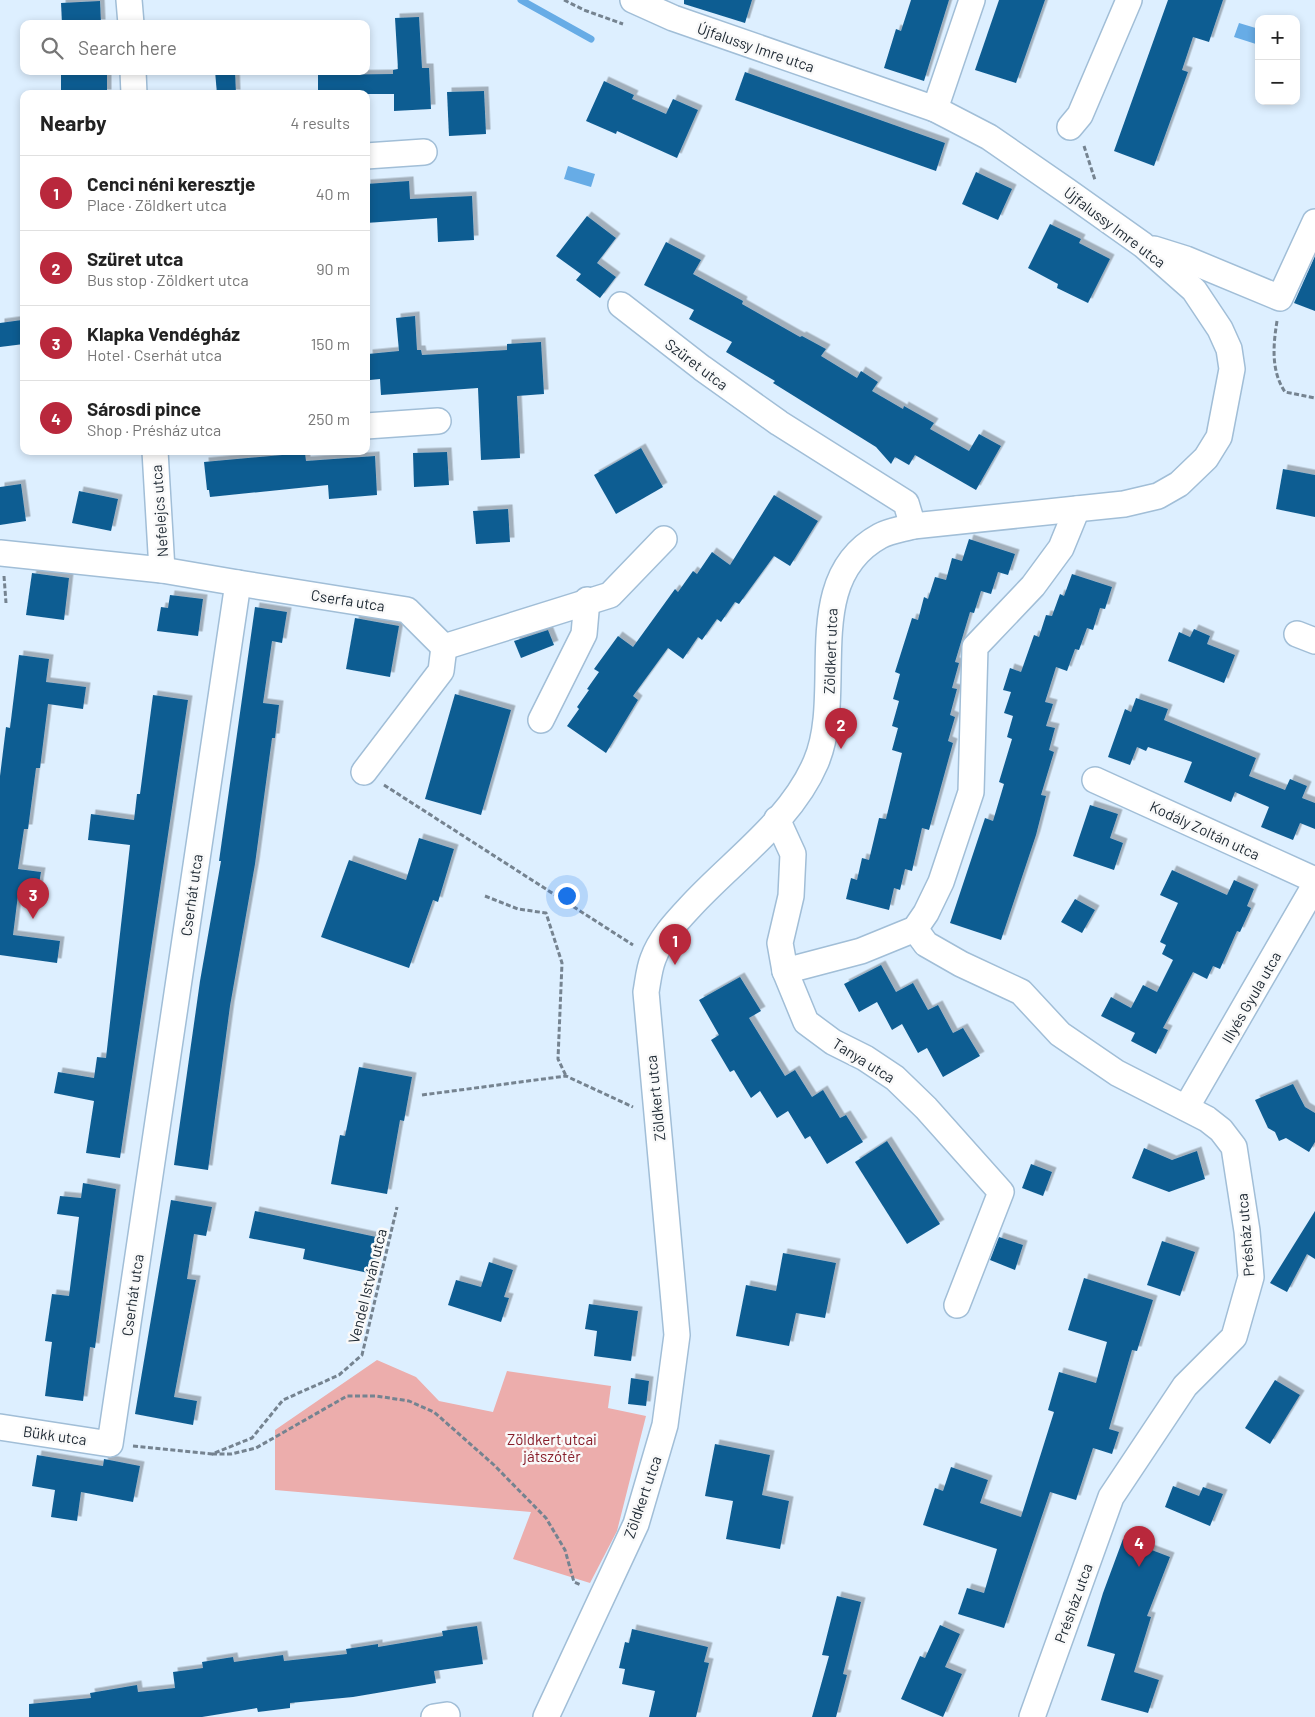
<!DOCTYPE html>
<meta charset="utf-8">
<style>
body{margin:0;font-family:Barlow,sans-serif;background:#f2f2f2;color:#222}
.controls{position:absolute;right:15px;top:15px;display:grid;overflow:hidden;border-radius:10px;box-shadow:0 2px 8px #0003}
.controls button{width:45px;height:45px;display:grid;place-items:center;padding:0;border:0;border-bottom:1px solid #e0e0e0;background:#fff;color:#222;font:25px sans-serif}
.you{position:absolute;left:566px;top:895px;width:18px;height:18px;margin:-12px;border:4px solid #fff;border-radius:50%;background:#1a73e8;box-shadow:0 0 0 8px #1a73e833}
.badge{display:grid;place-items:center;width:32px;height:32px;border-radius:50%;background:#b9283c;color:#fff;font-size:16px;font-weight:700}
.pin{position:absolute;translate:-50% -41px;filter:drop-shadow(0 1px 2px #0008)}
.pin::after{content:'';position:absolute;top:26px;width:18px;height:15px;background:inherit;clip-path:polygon(0 0,100% 0,50% 100%)}
.list{margin:0;padding:0;list-style:none}
h2{display:flex;justify-content:space-between;align-items:center;height:65px;margin:0;padding:0 20px;font-size:21px}
h2 small{font-size:16px;font-weight:400;color:#767676}
.list li{display:grid;grid-template-columns:32px 1fr auto;gap:15px;align-items:center;box-sizing:border-box;height:75px;padding:0 20px;border-top:1px solid #e0e0e0}
.list b{display:block;font-size:19px;white-space:nowrap}
.list p{margin:0;font-size:16px;white-space:nowrap;color:#767676}
.list em{font-size:16px;font-style:normal;color:#767676}
.icon{flex:none;width:28px;height:28px;fill:none;stroke:currentColor;stroke-width:2;stroke-linecap:round;stroke-linejoin:round}
.map{position:relative;flex:none;width:1315px;height:1717px;overflow:hidden}
.search{position:absolute;background:#fff;box-shadow:0 2px 8px #0003;left:20px;top:20px;width:350px;height:55px;display:flex;align-items:center;gap:12px;box-sizing:border-box;padding:0 18px;border-radius:10px;color:#767676;font-size:19px}
.panel{position:absolute;background:#fff;box-shadow:0 2px 8px #0003;left:20px;top:90px;width:350px;height:365px;border-radius:10px}
.map>svg:first-child{display:block}
.green{fill:#ecadac}
.water{fill:#67ace6}
.lines{fill:none;stroke-linecap:round;stroke-linejoin:round}
.stream{stroke:#67ace6;stroke-width:7}
.building{fill:#115d92;filter:url(#shadow)}
.street-casing{stroke:#a1bed7;stroke-width:28}
.path{stroke:#758390;stroke-width:3;stroke-dasharray:5 2.5;stroke-linecap:butt}
.street{stroke:#fff;stroke-width:25}
.labels{text-anchor:middle;dominant-baseline:central;stroke-width:5;stroke-linejoin:round;paint-order:stroke}
.street-label{font-size:15px;fill:#202b35;stroke:#f9f9f9}
.park-label{font-size:15px;fill:#871d2a;stroke:#f9f9f9}
</style>
<div class="map">
<svg width="1315" height="1717" viewBox="0 0 1315 1717">
<defs>
<filter id="shadow"><feDropShadow dx="4.5" dy="-4.5" stdDeviation="0" flood-color="#0004"/></filter>
</defs>
<rect width="100%" height="100%" fill="#ddefff"/>
<path class="green" d="M377 1360 416 1377 439 1401 493 1412 507 1371 611 1386 608 1408 646 1416 617 1531 590 1583 513 1559 531 1512 275 1490V1430Z"/>
<g class="water">
<path d="M1239 23 1259 29V45L1234 37Z"/>
<path d="M568 166 595 174 591 187 564 179Z"/>
</g>
<g class="lines">
<path class="stream" d="M521 0 591 39"/>
</g>
<g class="building">
<path d="M684 0H752L745 23 684 4Z"/>
<path d="M911 0H949L924 81 884 68 896 29 901 31Z"/>
<path d="M999 0H1045L1016 83 975 70Z"/>
<path d="M1168 0H1223L1209 42 1193 37 1182 70 1188 72 1154 166 1114 151Z"/>
<path d="M100 1 101 24H62L61 3Z"/>
<path d="M419 17 422 68H429L431 109 394 111V94H318V75L393 74V70L398 69 395 18Z"/>
<rect x="61" y="71" width="46" height="23"/>
<path d="M215 71H235L236 94H217Z"/>
<path d="M745 72 945 143 936 171 735 100Z"/>
<path d="M604 81 634 95 632 99 666 114 673 99 698 110 677 158 617 131 616 134 586 121Z"/>
<path d="M484 91 486 134 449 136 447 92Z"/>
<path d="M976 172 1012 189 998 220 962 204Z"/>
<path d="M409 181 410 199 472 196 474 240 438 242 437 218 366 223V184Z"/>
<path d="M587 216 616 238 597 263 616 277 600 298 576 280 581 274 556 256Z"/>
<path d="M1050 224 1081 239 1079 243 1110 259 1088 303 1057 288 1058 284 1028 268Z"/>
<path d="M666 242 701 260 693 274 743 301 742 304 800 337 802 336 826 349 821 356 857 378 861 371 878 382 872 391 903 409 904 406 934 423 930 429 969 451 979 434 1001 446 976 490 915 455 909 465 895 457 891 464 876 447 773 383 775 381 726 352 732 342 689 319 694 310 644 285Z"/>
<path d="M1315 256V311L1294 303Z"/>
<path d="M415 316 417 350H421L422 355 507 350V344L541 342 544 394 517 396 520 458 481 460 478 388 381 395 380 379 370 380 368 354 399 351 396 318Z"/>
<path d="M22 320 24 344 0 347V323Z"/>
<path d="M641 448 663 487 616 514 594 475Z"/>
<path d="M447 452 449 485 414 487 413 453Z"/>
<path d="M305 453 306 461 375 456 377 495 329 499 328 485 210 497 209 490H207L204 462Z"/>
<path d="M1283 469 1315 475V517L1276 509Z"/>
<path d="M21 484 26 521 0 525V487Z"/>
<path d="M79 491 118 499 111 531 72 523Z"/>
<path d="M774 495 818 521 790 566 774 556 739 604 735 602 721 622 717 619 702 640 698 637 683 659 668 648 633 696 638 700 606 753 567 726 579 709 577 707 589 690 587 689 599 672 594 669 618 636 633 647 675 589 678 592 693 571 697 574 712 552 730 565Z"/>
<path d="M508 509 510 542 476 544 473 511Z"/>
<path d="M969 539 1015 554 1008 575 998 572 991 594 981 591 974 613 970 612 955 662 959 663 952 688 957 689 950 715 955 717 948 741 953 743 929 830 922 828 912 871 905 869 900 890 894 888 889 910 846 899 851 878 857 880 862 858 869 860 879 818 886 819 902 753 892 750 898 728 892 726 899 701 893 699 900 674 895 672 912 618 918 620 924 597 928 599 935 577 946 580 952 558 962 561Z"/>
<path d="M32 573 69 578 64 620 26 615Z"/>
<path d="M1072 574 1112 587 1105 609 1100 608 1093 630 1087 628 1079 650 1075 649 1067 671 1056 667 1045 702 1053 704 1046 726 1055 728 1049 750 1054 752 1041 795 1046 796 1036 835 1001 940 950 923 985 818 993 821 1004 784 999 782 1012 739 1007 737 1013 716 1004 713 1011 692 1003 690 1010 668 1021 672 1034 635 1039 637 1046 615 1052 616 1060 594 1064 596Z"/>
<path d="M170 595 203 599 198 636 157 631 161 607 168 608Z"/>
<path d="M255 607 287 612 282 643 272 641 263 703 279 705 275 738H272L255 864 230 1006 208 1170 174 1165 200 981 221 861H219Z"/>
<path d="M355 618 399 626 390 677 346 669Z"/>
<path d="M1194 629 1210 636 1207 644 1235 655 1224 683 1168 661 1179 632 1190 637Z"/>
<path d="M548 630 554 645 521 658 514 641Z"/>
<path d="M19 655 49 659 46 682 86 687 83 709 48 704 40 768H36L28 829H24L18 869 41 872 38 890 19 887 13 935 60 941 57 963 0 955V776L6 727 10 728Z"/>
<path d="M455 694 511 710 481 815 425 799Z"/>
<path d="M153 695 188 700 120 1158 86 1153 94 1101 54 1093 58 1072 94 1078 97 1057 106 1058 130 845 88 840 91 814 134 820 137 794H140Z"/>
<path d="M1136 698 1168 709 1164 720 1256 758 1249 776 1285 790 1290 779 1307 786 1302 798 1315 803V829L1300 823 1293 840 1261 827 1269 807 1235 792 1231 802 1184 782 1192 762 1148 747 1146 751 1137 747 1130 765 1108 757 1125 709 1131 712Z"/>
<path d="M1090 805 1118 814 1110 838 1123 843 1114 870 1073 856Z"/>
<path d="M419 838 454 849 438 902 433 900 409 968 321 937 349 860 406 880Z"/>
<path d="M1172 870 1227 895 1234 880 1254 889 1247 906 1251 908 1240 932 1237 931 1220 969 1213 966 1207 979 1193 972 1163 1028 1168 1030 1156 1054 1131 1041 1135 1033 1101 1016 1111 997 1131 1008 1143 985 1157 992 1173 960 1162 954 1166 945 1160 942 1178 903 1160 895Z"/>
<path d="M1075 899 1095 910 1082 933 1061 922Z"/>
<path d="M881 965 896 992 913 983 928 1010 938 1005 953 1033 963 1028 980 1056 943 1077 927 1048 918 1053 902 1024 892 1030 877 1002 859 1012 844 984Z"/>
<path d="M740 977 761 1011 749 1018 785 1076 795 1070 812 1097 823 1090 840 1118 846 1115 863 1142 827 1164 810 1136 805 1139 788 1111 777 1118 760 1091 751 1098 734 1070 730 1072 711 1040 719 1035 699 1000Z"/>
<path d="M359 1067 412 1077 404 1121 400 1120 387 1194 331 1184 340 1135 345 1136Z"/>
<path d="M1293 1084 1305 1107 1315 1113V1142L1309 1152 1286 1138 1279 1141 1275 1132 1268 1128 1255 1100Z"/>
<path d="M887 1141 940 1224 907 1244 855 1162Z"/>
<path d="M1144 1148 1172 1160 1197 1151 1205 1179 1169 1192 1132 1178Z"/>
<path d="M1031 1164 1052 1172 1043 1196 1022 1188Z"/>
<path d="M83 1183 116 1189 95 1348 90 1347 83 1401 45 1396 52 1342 45 1341 52 1294 69 1296 79 1217 57 1214 60 1196 81 1198Z"/>
<path d="M171 1200 212 1207 206 1236 194 1234 187 1279 196 1280 174 1397 197 1401 193 1425 135 1414Z"/>
<path d="M255 1211 381 1238 373 1274 303 1259 305 1249 249 1238Z"/>
<path d="M1315 1211V1259L1307 1254 1287 1292 1270 1283Z"/>
<path d="M999 1237 1023 1245 1015 1270 990 1260Z"/>
<path d="M1162 1241 1195 1252 1180 1296 1147 1285Z"/>
<path d="M783 1253 836 1263 825 1318 796 1313 789 1346 736 1336 746 1285 776 1291Z"/>
<path d="M489 1262 513 1270 504 1297 509 1298 501 1322 448 1305 456 1280 481 1287Z"/>
<path d="M1084 1278 1153 1300 1137 1351 1132 1350 1109 1429 1119 1432 1112 1454 1093 1448 1076 1500 1050 1492 1004 1628 958 1614 967 1588 984 1593 997 1549 923 1525 935 1488 943 1491 951 1467 988 1480 980 1503 1021 1517 1054 1412 1048 1410 1059 1372 1096 1383 1107 1342 1068 1330Z"/>
<path d="M589 1304 638 1311 631 1361 594 1356 597 1331 585 1329Z"/>
<path d="M631 1378 649 1381 646 1406 628 1404Z"/>
<path d="M1275 1380 1300 1395 1270 1444 1245 1428Z"/>
<path d="M715 1444 770 1455 762 1495 789 1501 780 1549 726 1539 733 1501 705 1496Z"/>
<path d="M37 1455 103 1466 104 1459 140 1466 133 1502 81 1492 77 1521 51 1517 55 1490 32 1486Z"/>
<path d="M1173 1486 1199 1496 1203 1487 1223 1494 1210 1526 1165 1507Z"/>
<path d="M1123 1539 1170 1557 1147 1616 1151 1617 1134 1672 1159 1680 1148 1713 1101 1700 1115 1654 1087 1646 1103 1593Z"/>
<path d="M837 1596 861 1602 843 1674 847 1675 836 1717H812L829 1656 822 1655Z"/>
<path d="M940 1625 960 1634 945 1667 962 1674 943 1717 901 1699 920 1656 925 1658Z"/>
<path d="M477 1626 483 1664 434 1671 436 1683 353 1697 290 1703V1708L258 1712 257 1708 202 1717H29V1704L91 1698 90 1693 137 1685 138 1692 175 1688 173 1672 203 1668 202 1662 233 1657 234 1662 283 1655 284 1661 347 1654 346 1649 378 1644V1647L443 1636 442 1631Z"/>
<path d="M632 1629 708 1647 704 1662 709 1663 696 1717H649L655 1691 622 1684 625 1669 619 1668 625 1642 629 1643Z"/>
</g>
<g class="lines">
<defs>
<g id="street">
<path d="M129 0 131 24"/>
<path d="M133 71 134 94"/>
<path d="M935 109 972 0"/>
<path d="M1070 127 1080 115 1129 0"/>
<path d="M366 156 424 152"/>
<path d="M1154 249 1186 259 1280 298 1315 222"/>
<path d="M621 305 702 368 779 423 906 503 913 526"/>
<path d="M366 426 438 421"/>
<path d="M155 451 162 570"/>
<path d="M0 553 162 570 238 583 110 1444 0 1427"/>
<path d="M238 583 407 610 444 647 610 595 664 539"/>
<path d="M1297 634 1315 641"/>
<path d="M541 720 584 634 587 600"/>
<path d="M364 772 441 671 444 647"/>
<path d="M1095 780 1315 880"/>
<path d="M777 819 793 854 791 896 780 943 785 971 806 1022 833 1042 865 1058 895 1078 926 1108 1001 1192 957 1305"/>
<path d="M915 929 926 944 961 964 1021 992 1060 1034 1117 1073 1207 1119 1221 1130 1234 1147 1247 1231 1251 1277 1234 1337 1185 1386 1111 1497 1032 1717"/>
<path d="M785 971 861 951 915 929 926 913 941 882 971 792 975 647 1033 586 1061 548 1077 509"/>
<path d="M1186 1108 1315 885"/>
<path d="M434 1717 447 1715"/>
<path d="M546 1717 636 1524 665 1425 677 1335 646 992C648 981 649 969 653 959 660 939 676 922 690 907 732 861 791 821 816 762 846 692 799 580 880 536 889 531 903 529 913 526L1124 504 1158 496 1179 484 1206 458 1219 437 1232 369 1229 349 1220 329 1194 290 1143 245 1067 191 989 137 935 109 673 18 633 0"/>
</g>
</defs>
<use href="#street" class="street-casing"/>
<g class="path">
<path d="M564 0 584 10 623 24"/>
<path d="M1084 146 1095 180"/>
<path d="M1277 321C1273 346 1271 371 1285 392L1315 398"/>
<path d="M4 576 6 603"/>
<path d="M384 785 633 945"/>
<path d="M485 896 518 909 546 913 562 963 558 1059 566 1076"/>
<path d="M422 1095 566 1076 633 1107"/>
<path d="M133 1446 212 1454 252 1438 283 1400 339 1375 362 1355 397 1207"/>
<path d="M212 1454H231L256 1448 347 1396H376L409 1401 434 1412 494 1465 546 1518 565 1550 574 1582 581 1585"/>
</g>
<use href="#street" class="street"/>
</g>
<g class="labels">
<g class="street-label">
<text transform="translate(756 47) rotate(19)">Újfalussy Imre utca</text>
<text transform="translate(1115 227) rotate(37)">Újfalussy Imre utca</text>
<text transform="translate(697 364) rotate(37)">Szüret utca</text>
<text transform="translate(159 511) rotate(-94)">Nefelejcs utca</text>
<text transform="translate(348 600) rotate(9)">Cserfa utca</text>
<text transform="translate(830 651) rotate(-88)">Zöldkert utca</text>
<text transform="translate(1205 830) rotate(25)">Kodály Zoltán utca</text>
<text transform="translate(191 895) rotate(-82)">Cserhát utca</text>
<text transform="translate(1251 997) rotate(-60)">Illyés Gyula utca</text>
<text transform="translate(864 1060) rotate(32)">Tanya utca</text>
<text transform="translate(655 1098) rotate(-96)">Zöldkert utca</text>
<text transform="translate(1245 1235) rotate(-95)">Présház utca</text>
<text transform="translate(367 1286) rotate(-76)">Vendel István utca</text>
<text transform="translate(132 1295) rotate(-82)">Cserhát utca</text>
<text transform="translate(55 1435) rotate(8)">Bükk utca</text>
<text transform="translate(642 1497) rotate(-71)">Zöldkert utca</text>
<text transform="translate(1073 1603) rotate(-70)">Présház utca</text>
</g>
<g class="park-label">
<text x="552" y="1439">Zöldkert utcai<tspan x="552" dy="17">játszótér</tspan></text>
</g>
</g>
</svg>
<div class="controls">
<button>+</button>
<button>−</button>
</div>
<div class="you"></div>
<div class="pin badge" style="left:675px;top:965px">1</div>
<div class="pin badge" style="left:841px;top:749px">2</div>
<div class="pin badge" style="left:33px;top:919px">3</div>
<div class="pin badge" style="left:1139px;top:1567px">4</div>
<div class="search"><svg class="icon" aria-label="search" viewBox="0 0 24 24"><circle cx="10" cy="10" r="6"/><path d="M15 15l6 6"/></svg>Search here</div>
<section class="panel">
<h2>Nearby<small>4 results</small></h2>
<ul class="list">
<li><span class="badge">1</span><div><b>Cenci néni keresztje</b><p>Place · Zöldkert utca</p></div><em>40 m</em></li>
<li><span class="badge">2</span><div><b>Szüret utca</b><p>Bus stop · Zöldkert utca</p></div><em>90 m</em></li>
<li><span class="badge">3</span><div><b>Klapka Vendégház</b><p>Hotel · Cserhát utca</p></div><em>150 m</em></li>
<li><span class="badge">4</span><div><b>Sárosdi pince</b><p>Shop · Présház utca</p></div><em>250 m</em></li>
</ul>
</section>
</div>
